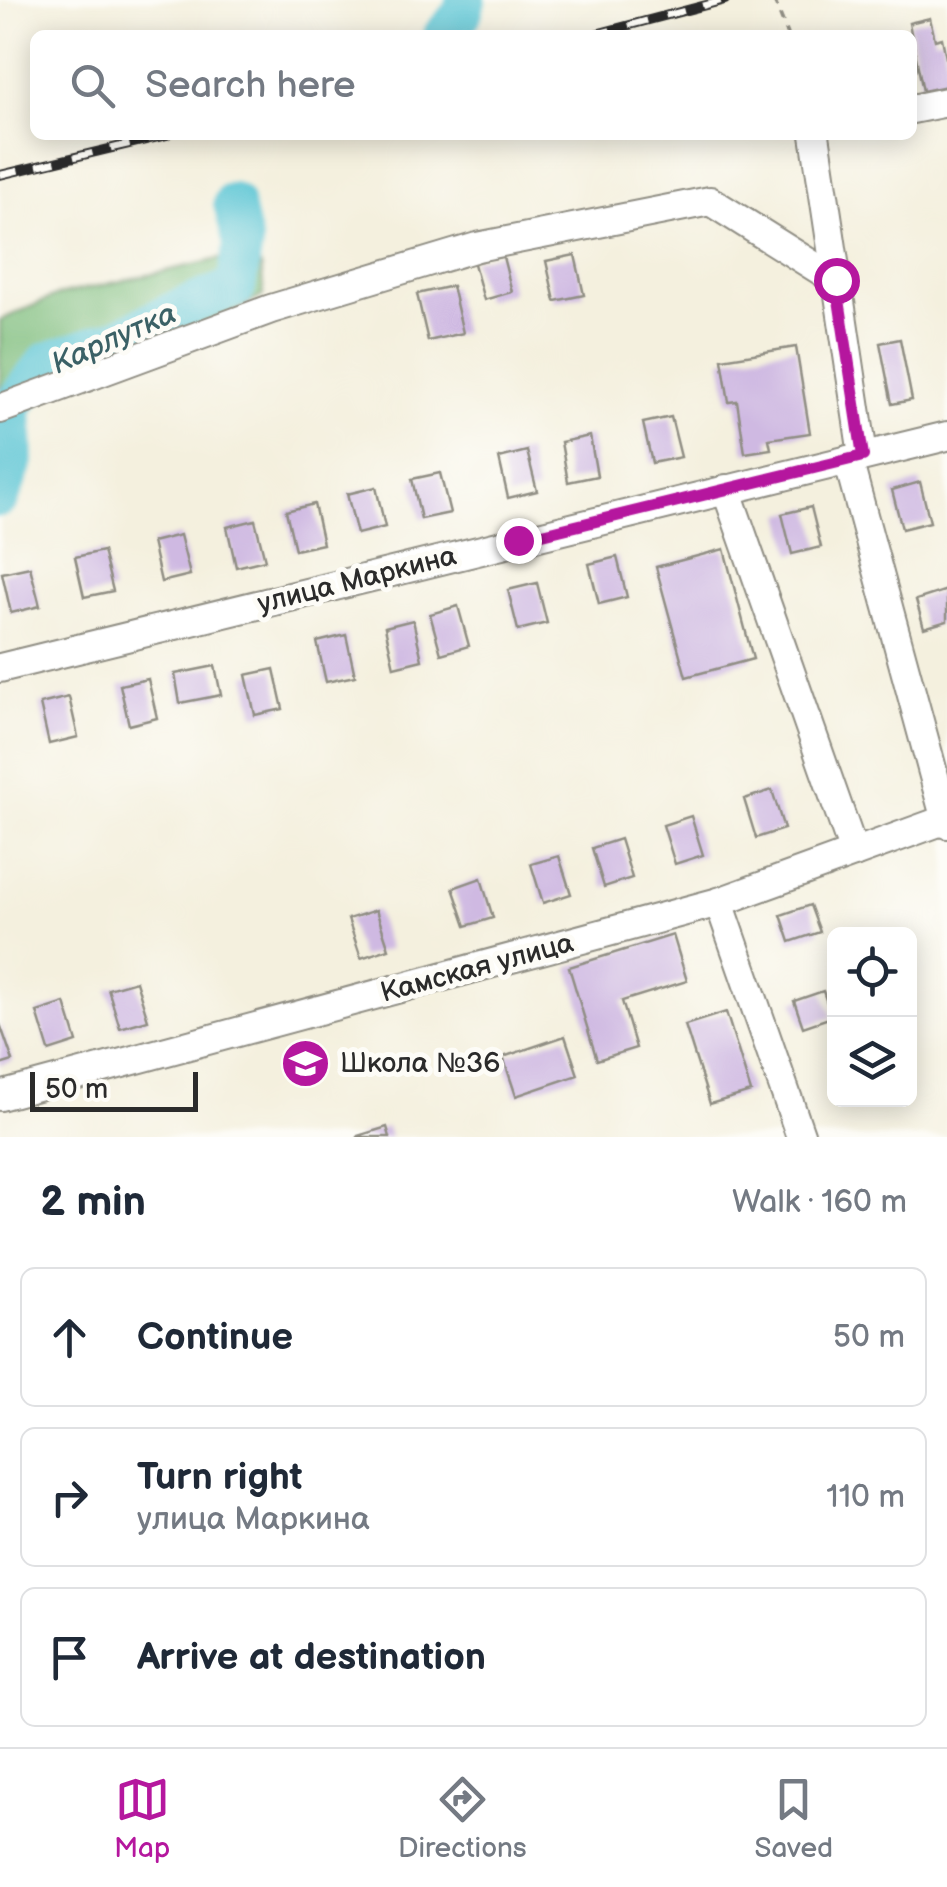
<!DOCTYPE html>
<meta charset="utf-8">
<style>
body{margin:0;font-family:"Balsamiq Sans",sans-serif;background:#f2f2f3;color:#1f2937}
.controls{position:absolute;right:30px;bottom:30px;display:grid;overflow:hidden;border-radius:15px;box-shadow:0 5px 25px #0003}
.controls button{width:90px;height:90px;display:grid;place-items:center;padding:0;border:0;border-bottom:2px solid #e0e1e3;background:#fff;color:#1f2937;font:50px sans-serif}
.scale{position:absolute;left:30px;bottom:25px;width:168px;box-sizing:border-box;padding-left:10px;border:5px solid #2b2b2b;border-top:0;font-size:28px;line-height:35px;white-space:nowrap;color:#2b2b2b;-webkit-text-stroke:8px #fdfcf7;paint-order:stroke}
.stop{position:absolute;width:30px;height:30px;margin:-22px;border:8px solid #b5179e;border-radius:50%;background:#fff}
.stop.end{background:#b5179e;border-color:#fff;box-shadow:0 2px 10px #0008}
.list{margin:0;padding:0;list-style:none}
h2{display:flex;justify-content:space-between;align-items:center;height:130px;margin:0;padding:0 40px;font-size:42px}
h2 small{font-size:32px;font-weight:400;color:#747a83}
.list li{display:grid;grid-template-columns:65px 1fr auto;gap:30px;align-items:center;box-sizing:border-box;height:140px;margin:0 20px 20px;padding:0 20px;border:2px solid #e0e1e3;border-radius:15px}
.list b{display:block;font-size:38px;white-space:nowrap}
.list p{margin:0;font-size:32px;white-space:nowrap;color:#747a83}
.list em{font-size:32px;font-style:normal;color:#747a83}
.icon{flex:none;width:55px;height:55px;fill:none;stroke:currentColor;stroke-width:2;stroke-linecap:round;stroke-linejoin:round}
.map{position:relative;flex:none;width:947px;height:1137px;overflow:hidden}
.search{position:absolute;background:#fff;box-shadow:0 5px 25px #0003;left:30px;right:30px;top:30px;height:110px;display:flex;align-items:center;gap:25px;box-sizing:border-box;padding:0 35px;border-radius:15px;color:#747a83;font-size:38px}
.sheet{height:610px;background:#fff}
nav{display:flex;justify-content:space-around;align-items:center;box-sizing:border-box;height:140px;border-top:2px solid #e0e1e3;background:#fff;font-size:28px;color:#747a83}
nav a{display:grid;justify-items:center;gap:5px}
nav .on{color:#b5179e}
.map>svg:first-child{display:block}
.forest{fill:#7ebd7d;stroke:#547454;stroke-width:2.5}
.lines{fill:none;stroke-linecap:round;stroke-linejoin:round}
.river{stroke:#5ac5d4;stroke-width:40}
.building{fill:#cfb9e2}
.minor-casing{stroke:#908e84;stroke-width:32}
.path{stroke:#908e84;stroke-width:4;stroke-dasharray:8 8;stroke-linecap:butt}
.minor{stroke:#fff;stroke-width:28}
.rail-casing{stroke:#2b2b2b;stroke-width:10}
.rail{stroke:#fdfcf7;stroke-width:6;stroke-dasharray:19;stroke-linecap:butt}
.route{stroke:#b5179e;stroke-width:12}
.labels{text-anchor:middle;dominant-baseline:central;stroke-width:10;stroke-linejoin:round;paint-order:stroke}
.street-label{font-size:28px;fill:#2b2b2b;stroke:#fdfcf7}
.poi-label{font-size:28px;fill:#2b2b2b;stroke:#fdfcf7;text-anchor:start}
.water-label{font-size:30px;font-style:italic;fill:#3b6166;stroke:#fdfcf7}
</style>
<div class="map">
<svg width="947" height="1137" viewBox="0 0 947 1137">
<rect width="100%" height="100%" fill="#fdfcf7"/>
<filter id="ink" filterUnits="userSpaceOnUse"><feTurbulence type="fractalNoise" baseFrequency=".01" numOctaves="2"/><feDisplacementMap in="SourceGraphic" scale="20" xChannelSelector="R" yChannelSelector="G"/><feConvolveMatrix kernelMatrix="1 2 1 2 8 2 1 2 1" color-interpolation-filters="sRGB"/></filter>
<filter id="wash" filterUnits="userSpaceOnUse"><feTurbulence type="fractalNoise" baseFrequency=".0048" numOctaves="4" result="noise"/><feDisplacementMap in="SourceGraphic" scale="40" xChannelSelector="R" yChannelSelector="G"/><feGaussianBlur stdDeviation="2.25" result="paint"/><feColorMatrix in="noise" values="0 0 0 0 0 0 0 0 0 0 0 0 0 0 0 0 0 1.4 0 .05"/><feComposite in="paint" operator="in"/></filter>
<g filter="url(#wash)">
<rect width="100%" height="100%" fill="#f4f0de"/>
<path class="forest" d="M237 255 261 266 264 295 229 316 77 372 0 388V320L58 295Z"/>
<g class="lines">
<g class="river">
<path d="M443 35 462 14 466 0"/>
<path d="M0 497 14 460 12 406 47 362 120 337 177 310 236 287 243 244 233 203"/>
</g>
</g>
<g id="blocks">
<g class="building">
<path d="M930 18 935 40 942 38 947 63V86L923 91 909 23Z"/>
<path d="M502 253 512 292 484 300 473 260Z"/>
<path d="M575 255 584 295 555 301 546 261Z"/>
<path d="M452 286 463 333 428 341 417 294Z"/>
<path d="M900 339 912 400 892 404 880 343Z"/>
<path d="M796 347 810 433 769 439 771 449 745 453 737 401 729 402 722 359Z"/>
<path d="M671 417 681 457 652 463 643 423Z"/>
<path d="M590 436 597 476 568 482 561 442Z"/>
<path d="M527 451 537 491 508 498 499 458Z"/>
<path d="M440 473 450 513 421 519 412 479Z"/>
<path d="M920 482 930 522 902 529 892 490Z"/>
<path d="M376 487 385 527 357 534 347 494Z"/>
<path d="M314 504 323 544 295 550 286 511Z"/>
<path d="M811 507 821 547 792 554 782 514Z"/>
<path d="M255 520 265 560 236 567 227 527Z"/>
<path d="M180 535 190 575 161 582 152 542Z"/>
<path d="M724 549 753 659 686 677 656 567Z"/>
<path d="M103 551 113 591 84 597 75 557Z"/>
<path d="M617 557 627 597 599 604 589 564Z"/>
<path d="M30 567 40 606 11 613 2 573Z"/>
<path d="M537 583 547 623 518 630 508 590Z"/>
<path d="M947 590V621L924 628 916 600Z"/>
<path d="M458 606 469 646 441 654 430 614Z"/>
<path d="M413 620 422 660 394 667 385 627Z"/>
<path d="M346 635 355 676 326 682 317 642Z"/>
<path d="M215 666 221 695 180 703 175 674Z"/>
<path d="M274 669 283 709 255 715 246 675Z"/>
<path d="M148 679 157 718 129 725 120 685Z"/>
<path d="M69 697 78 737 49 744 40 704Z"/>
<path d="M772 790 784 829 756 838 744 799Z"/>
<path d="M691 816 703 855 675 864 663 825Z"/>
<path d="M620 839 632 878 604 887 592 848Z"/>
<path d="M559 856 571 894 543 903 531 864Z"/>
<path d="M481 878 493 918 466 926 453 888Z"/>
<path d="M810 905 820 932 790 942 781 915Z"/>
<path d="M376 910 389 949 361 958 348 919Z"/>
<path d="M673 935 687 981 622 1001 636 1048 597 1060 569 967Z"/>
<path d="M136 981 148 1020 120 1028 108 989Z"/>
<path d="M823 991 832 1017 803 1027 794 1001Z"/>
<path d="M65 1003 77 1042 49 1051 37 1012Z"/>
<path d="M726 1012 751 1092 710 1104 685 1025Z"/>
<path d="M0 1024 13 1061 0 1065Z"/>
<path d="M565 1036 578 1075 516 1096 503 1057Z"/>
<path d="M387 1127 390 1137H358V1136Z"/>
</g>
</g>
</g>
<g filter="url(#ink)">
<use href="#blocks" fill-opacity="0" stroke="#908e84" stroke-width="2.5"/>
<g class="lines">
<defs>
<g id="minor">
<path d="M912 109 947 102"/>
<path d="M815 135 863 455"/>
<path d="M0 409 271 309 477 247 710 201 836 280"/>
<path d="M848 460 947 824"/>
<path d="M726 489 854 853"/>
<path d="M0 668 947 436"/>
<path d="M719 902 801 1137"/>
<path d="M0 1096 719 902 947 819"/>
</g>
</defs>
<use href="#minor" class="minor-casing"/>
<path class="path" d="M774 0 788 35"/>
<use href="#minor" class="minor"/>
<defs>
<g id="rail">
<path d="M592 35 725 0"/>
<path d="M0 175 167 135"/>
</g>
</defs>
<use href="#rail" class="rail-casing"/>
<use href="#rail" class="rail"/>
</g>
</g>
<g class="lines" filter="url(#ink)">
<path class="route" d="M518 540 863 456 836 280"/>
</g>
<defs>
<symbol id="school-disc" viewBox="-11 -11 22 22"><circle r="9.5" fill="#b5179e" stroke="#fdfcf7"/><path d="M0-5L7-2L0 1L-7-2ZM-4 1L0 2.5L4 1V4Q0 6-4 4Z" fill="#fff"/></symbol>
</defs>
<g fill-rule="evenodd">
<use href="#school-disc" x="278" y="1036" width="55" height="55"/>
</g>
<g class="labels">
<g class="street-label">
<text transform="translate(357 580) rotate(-14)">улица Маркина</text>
<text transform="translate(477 968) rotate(-15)">Камская улица</text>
</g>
<g class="poi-label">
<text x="340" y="1063">Школа №36</text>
</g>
<g class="water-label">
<text transform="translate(114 339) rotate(-24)">Карлутка</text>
</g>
</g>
</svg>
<div class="controls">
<button><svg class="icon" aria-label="locate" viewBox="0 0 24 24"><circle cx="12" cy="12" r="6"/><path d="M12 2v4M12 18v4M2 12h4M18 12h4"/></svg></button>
<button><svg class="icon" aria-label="layers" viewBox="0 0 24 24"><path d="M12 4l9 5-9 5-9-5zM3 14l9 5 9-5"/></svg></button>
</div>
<div class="scale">50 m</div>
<div class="stop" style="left:836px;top:280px"></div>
<div class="stop end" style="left:518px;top:540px"></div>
<div class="search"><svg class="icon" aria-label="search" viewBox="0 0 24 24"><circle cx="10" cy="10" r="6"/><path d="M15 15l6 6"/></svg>Search here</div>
</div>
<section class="sheet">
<h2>2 min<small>Walk · 160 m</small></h2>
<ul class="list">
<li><svg class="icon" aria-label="ahead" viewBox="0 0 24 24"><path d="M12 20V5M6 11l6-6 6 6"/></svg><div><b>Continue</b></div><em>50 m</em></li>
<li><svg class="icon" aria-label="right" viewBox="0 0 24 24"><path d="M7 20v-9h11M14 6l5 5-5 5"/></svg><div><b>Turn right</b><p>улица Маркина</p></div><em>110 m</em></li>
<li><svg class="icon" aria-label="arrive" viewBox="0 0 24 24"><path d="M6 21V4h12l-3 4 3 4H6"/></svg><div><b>Arrive at destination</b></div></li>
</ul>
</section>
<nav>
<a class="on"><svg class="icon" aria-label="map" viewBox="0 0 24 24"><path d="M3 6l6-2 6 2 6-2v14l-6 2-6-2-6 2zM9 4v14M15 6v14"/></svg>Map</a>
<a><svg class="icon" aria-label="directions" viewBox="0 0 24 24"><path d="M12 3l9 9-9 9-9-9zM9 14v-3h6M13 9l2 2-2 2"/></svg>Directions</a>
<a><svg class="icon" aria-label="saved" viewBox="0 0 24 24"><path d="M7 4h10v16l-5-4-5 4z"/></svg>Saved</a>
</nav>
